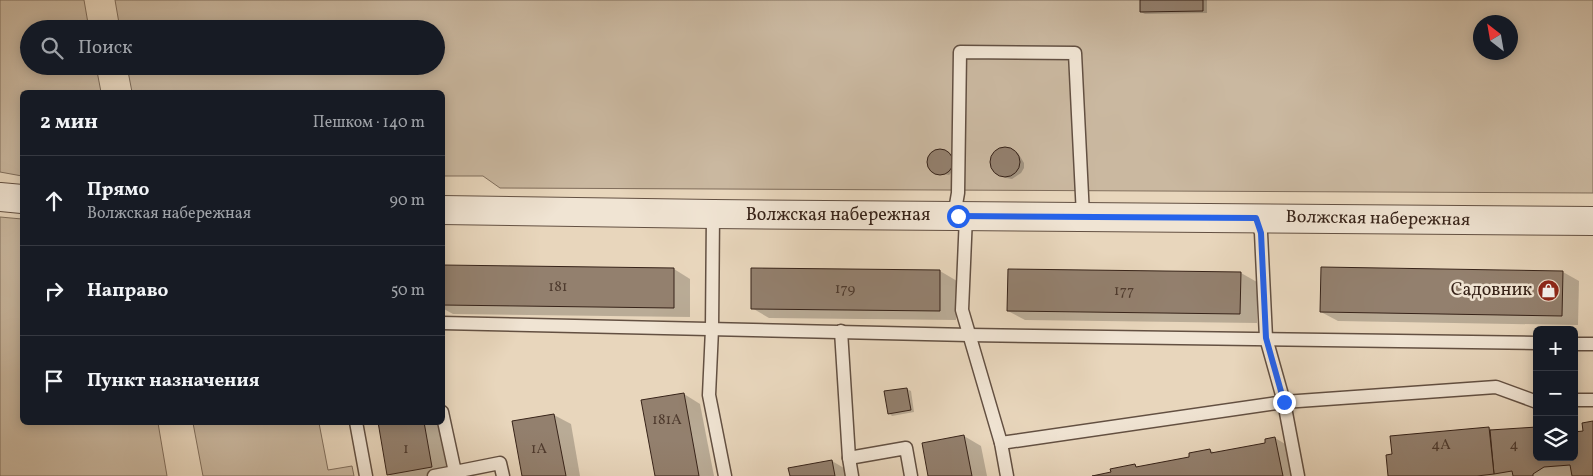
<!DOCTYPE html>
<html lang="ru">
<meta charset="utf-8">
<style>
body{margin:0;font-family:Vollkorn,serif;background:#242831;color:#f1f3f6}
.controls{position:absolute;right:15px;bottom:15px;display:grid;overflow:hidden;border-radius:8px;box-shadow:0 2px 12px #0003}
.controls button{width:45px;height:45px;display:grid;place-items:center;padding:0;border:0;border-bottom:1px solid #363941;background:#171b24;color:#f1f3f6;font:25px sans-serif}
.compass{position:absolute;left:1473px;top:15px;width:45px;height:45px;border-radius:50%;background:#171b24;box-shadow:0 2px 12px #0003;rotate:329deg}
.stop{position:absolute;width:15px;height:15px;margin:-11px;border:4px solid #2563eb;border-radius:50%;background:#fff}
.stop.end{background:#2563eb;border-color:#fff;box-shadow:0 1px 5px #0008}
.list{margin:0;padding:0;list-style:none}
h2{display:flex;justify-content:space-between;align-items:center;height:65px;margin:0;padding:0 20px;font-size:21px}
h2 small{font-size:16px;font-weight:400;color:#9ea1a6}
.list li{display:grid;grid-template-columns:32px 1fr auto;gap:15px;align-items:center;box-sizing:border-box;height:90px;padding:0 20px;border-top:1px solid #363941}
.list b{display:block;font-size:19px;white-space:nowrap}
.list p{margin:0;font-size:16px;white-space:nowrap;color:#9ea1a6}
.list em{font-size:16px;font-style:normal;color:#9ea1a6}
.icon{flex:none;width:28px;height:28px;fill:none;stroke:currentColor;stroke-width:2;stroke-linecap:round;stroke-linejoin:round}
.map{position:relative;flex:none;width:1593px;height:476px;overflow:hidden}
.search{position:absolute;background:#171b24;box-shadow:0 2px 12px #0003;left:20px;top:20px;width:425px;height:55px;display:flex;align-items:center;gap:12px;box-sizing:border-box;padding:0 18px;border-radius:28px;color:#9ea1a6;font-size:19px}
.panel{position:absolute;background:#171b24;box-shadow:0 2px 12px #0003;left:20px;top:90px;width:425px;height:335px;border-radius:8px}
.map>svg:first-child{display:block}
.green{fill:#cab8a0;stroke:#806e5c;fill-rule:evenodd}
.shadow{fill:#0003}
.building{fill:#93806e;stroke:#372319}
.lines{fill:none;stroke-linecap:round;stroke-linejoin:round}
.service-casing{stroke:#635042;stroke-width:15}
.tertiary-casing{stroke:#635042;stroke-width:30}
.service{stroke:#f0e4d3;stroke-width:12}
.tertiary{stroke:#f0e4d3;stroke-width:28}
.route{stroke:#2563eb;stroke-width:6}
.labels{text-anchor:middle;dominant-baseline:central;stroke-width:5;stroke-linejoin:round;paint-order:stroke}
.number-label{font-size:15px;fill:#4e3a2e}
.street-label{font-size:18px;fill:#372319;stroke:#f0e4d3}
.poi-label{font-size:18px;fill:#372319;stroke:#f0e4d3;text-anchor:end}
</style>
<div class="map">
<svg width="1593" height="476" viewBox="0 0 1593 476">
<rect width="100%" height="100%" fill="#e8d6bc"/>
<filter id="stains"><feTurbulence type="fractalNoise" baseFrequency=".004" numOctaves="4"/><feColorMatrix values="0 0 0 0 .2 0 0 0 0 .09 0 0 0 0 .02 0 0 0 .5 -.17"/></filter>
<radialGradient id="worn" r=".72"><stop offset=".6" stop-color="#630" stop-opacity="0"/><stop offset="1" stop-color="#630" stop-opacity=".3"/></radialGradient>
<g class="green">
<path d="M0 0H84L89 29H29V66H96L101 92H22V176L0 172Z"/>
<path d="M115 0H1593V193L500 188 483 176H443L442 92H132L127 66H436V29H120ZM1480 22H1510V52H1480Z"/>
<path d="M0 217 22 219V422L158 423 167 476H0Z"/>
<path d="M193 423H319L328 470 352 466 354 476H203Z"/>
</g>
<g class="shadow">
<path d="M1141 0H1207V13L1145 14 1141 12Z"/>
<path d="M1003 148 1018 153 1024 163V168L1021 173 1012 179 1006 178 997 173 991 164 994 154Z"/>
<path d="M943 150 955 159 956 168 949 175 935 172 930 168 929 163V158L934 152Z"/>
<path d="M442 267 674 269 690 279V317L453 314 442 308Z"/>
<path d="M940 271 957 281 956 320 769 318 752 308Z"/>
<path d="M1563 272 1579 281 1578 325 1338 321 1321 312Z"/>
<path d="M1241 273 1257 282V323L1025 320 1008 311Z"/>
<path d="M907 389 911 391 914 412 892 416 889 413Z"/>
<path d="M684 394 700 404 714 476H656Z"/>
<path d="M554 415 571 424 580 476H523Z"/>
<path d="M379 422H438L448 476H391L388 475Z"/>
<path d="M1593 422V476H1390L1489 428 1537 457H1574V428L1582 433Z"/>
<path d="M964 436 981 446 987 476H929L923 444Z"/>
<path d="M1275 438 1292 448 1297 476H1098L1135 466 1139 468 1191 458 1210 450 1215 453 1267 444Z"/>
<path d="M832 461 849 471 850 476H791Z"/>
</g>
<g class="building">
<path d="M1140 0H1203V11L1140 12Z"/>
<circle cx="1005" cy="162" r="15"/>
<circle cx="940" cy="162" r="13"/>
<path d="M442 265 674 268V308L442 305Z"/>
<path d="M1321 267 1563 271 1562 316 1320 312Z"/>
<path d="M751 268 940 270V311L751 309Z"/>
<path d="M1008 269 1241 272 1240 314 1007 311Z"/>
<path d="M907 388 911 410 888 414 884 391Z"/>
<path d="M684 393 699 476H655L641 400Z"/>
<path d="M554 414 566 476H522L512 421Z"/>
<path d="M1593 421V476H1572L1570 465 1544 467 1533 474V476H1513L1512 471 1494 474 1490 430 1537 427V457H1574V432L1583 431 1582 423Z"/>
<path d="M378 422H424L432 467 387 475Z"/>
<path d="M1489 427 1494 474 1477 476H1388L1386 455 1392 454 1390 436Z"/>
<path d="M964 435 972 476H928L922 443Z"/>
<path d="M1275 437 1283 476H1092L1111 472 1110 469 1135 464 1136 467 1189 457V453L1210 449 1211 453 1265 443V439Z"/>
<path d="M832 460 835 476H790L788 468Z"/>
</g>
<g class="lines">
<defs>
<g id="service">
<path d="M713 214 712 329 709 395 725 476"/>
<path d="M954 216 958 193 960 52 1075 53 1083 216"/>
<path d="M966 216 962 310 1001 443 1007 476"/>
<path d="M1256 218 1261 233 1266 338 1284 402 1298 476"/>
<path d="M442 323 969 335 1537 343"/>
<path d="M841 331 849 458 852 476"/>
<path d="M1574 344H1593"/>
<path d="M1574 400H1593"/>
<path d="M442 412 455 472 500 463 503 476"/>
<path d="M356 422 366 476"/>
<path d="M1001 443 1284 402 1496 387 1537 402"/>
<path d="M849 458 906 448 911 476"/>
<path d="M434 476 455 472 456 476"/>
</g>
<g id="tertiary">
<path d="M0 197 22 199"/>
<path d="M442 210 713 214 1593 221"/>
</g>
</defs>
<use href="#service" class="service-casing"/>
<use href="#tertiary" class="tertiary-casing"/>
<use href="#service" class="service"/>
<use href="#tertiary" class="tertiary"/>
</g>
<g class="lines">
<path class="route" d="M958 216 1256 218 1261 233 1266 338 1284 402"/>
</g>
<defs>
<symbol id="shop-disc" viewBox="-11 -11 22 22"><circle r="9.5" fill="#8f2418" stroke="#f0e4d3"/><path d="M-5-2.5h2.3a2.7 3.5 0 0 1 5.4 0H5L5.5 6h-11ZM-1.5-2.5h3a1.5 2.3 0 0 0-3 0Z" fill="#fff"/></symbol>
</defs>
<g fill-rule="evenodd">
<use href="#shop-disc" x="1536" y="278" width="25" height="25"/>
</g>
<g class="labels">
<g class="number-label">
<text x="558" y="287">181</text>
<text x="845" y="289">179</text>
<text x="1124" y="291">177</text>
<text x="667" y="420">181А</text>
<text x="1441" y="445">4А</text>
<text x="1514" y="445">4</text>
<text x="406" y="449">1</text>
<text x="539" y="449">1А</text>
</g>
<g class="street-label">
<text x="838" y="215">Волжская набережная</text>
<text transform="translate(1378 219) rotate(1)">Волжская набережная</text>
</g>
<g class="poi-label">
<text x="1532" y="290">Садовник</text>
</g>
</g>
<rect width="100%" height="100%" filter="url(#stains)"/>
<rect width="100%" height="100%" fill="url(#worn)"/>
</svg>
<div class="controls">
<button>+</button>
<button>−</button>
<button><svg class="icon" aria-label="layers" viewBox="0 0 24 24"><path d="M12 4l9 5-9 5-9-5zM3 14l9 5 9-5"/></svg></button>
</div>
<svg class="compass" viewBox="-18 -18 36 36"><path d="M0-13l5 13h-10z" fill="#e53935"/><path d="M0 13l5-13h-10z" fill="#9ea1a6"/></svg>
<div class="stop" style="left:958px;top:216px"></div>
<div class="stop end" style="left:1284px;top:402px"></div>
<div class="search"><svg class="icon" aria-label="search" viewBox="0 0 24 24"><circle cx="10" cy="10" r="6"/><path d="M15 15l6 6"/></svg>Поиск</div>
<section class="panel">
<h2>2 мин<small>Пешком · 140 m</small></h2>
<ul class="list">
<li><svg class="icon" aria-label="ahead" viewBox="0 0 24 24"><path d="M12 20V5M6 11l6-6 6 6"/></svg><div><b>Прямо</b><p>Волжская набережная</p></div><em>90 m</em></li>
<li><svg class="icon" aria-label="right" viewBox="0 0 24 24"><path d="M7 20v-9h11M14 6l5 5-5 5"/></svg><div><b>Направо</b></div><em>50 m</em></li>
<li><svg class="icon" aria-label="arrive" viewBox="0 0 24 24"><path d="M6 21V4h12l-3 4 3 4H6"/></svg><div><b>Пункт назначения</b></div></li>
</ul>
</section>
</div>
